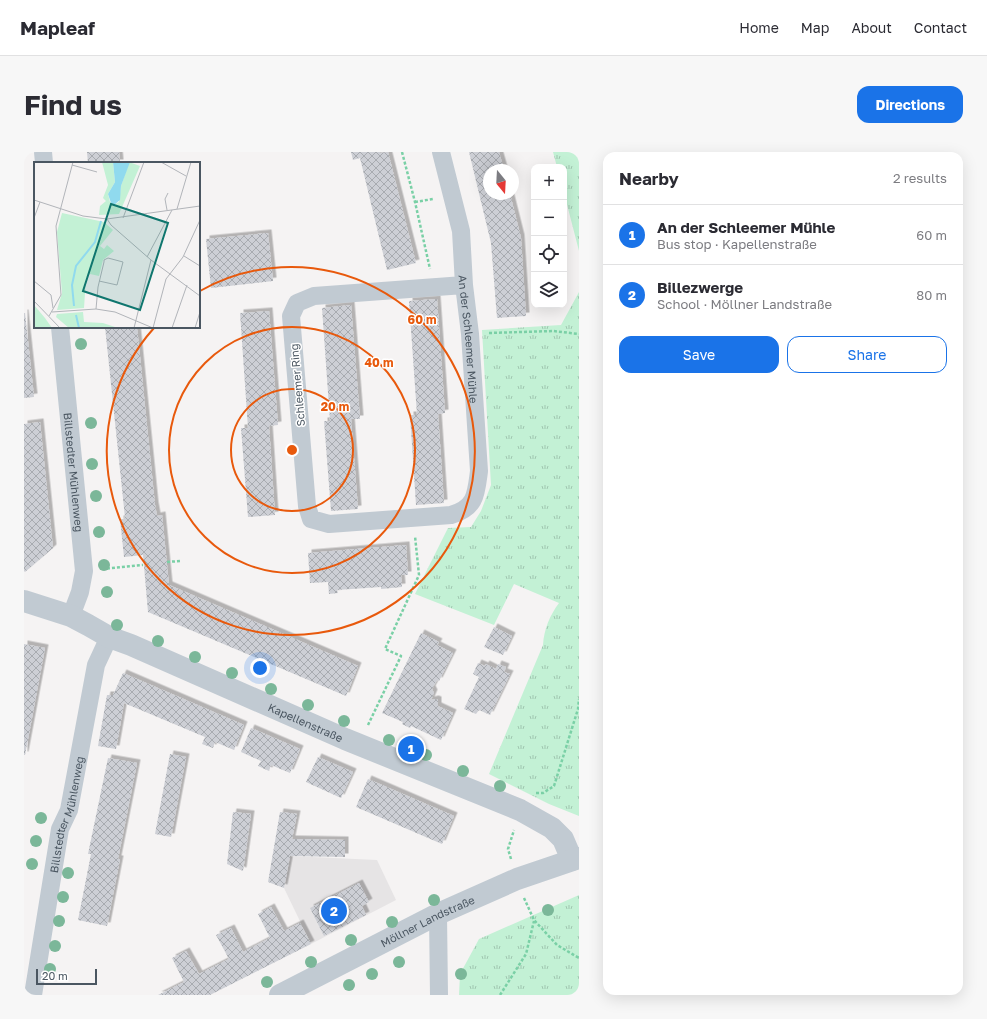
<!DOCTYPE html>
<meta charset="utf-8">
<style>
body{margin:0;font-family:"Golos Text",sans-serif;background:#f7f7f7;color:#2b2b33}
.controls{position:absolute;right:12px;top:12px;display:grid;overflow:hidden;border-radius:8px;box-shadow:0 4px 16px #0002}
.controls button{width:36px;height:36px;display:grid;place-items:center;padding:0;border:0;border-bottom:1px solid #e1e1e2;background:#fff;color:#2b2b33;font:20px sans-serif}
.compass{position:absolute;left:459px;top:12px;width:36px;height:36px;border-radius:50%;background:#fff;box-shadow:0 4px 16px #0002;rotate:162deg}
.scale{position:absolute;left:12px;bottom:10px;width:61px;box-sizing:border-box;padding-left:4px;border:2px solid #4a5661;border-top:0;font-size:11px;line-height:14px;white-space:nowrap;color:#4a5661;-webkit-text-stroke:3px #fff;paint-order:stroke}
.you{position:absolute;left:236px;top:516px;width:14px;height:14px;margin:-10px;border:3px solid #fff;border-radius:50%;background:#1a73e8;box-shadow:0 0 0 6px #1a73e833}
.badge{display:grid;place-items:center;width:26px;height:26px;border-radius:50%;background:#1a73e8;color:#fff;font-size:13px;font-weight:700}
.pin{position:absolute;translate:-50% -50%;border:2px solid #fff;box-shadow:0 1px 4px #0006}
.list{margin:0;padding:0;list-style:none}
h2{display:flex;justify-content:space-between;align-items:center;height:52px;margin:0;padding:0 16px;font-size:17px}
h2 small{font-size:13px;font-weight:400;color:#7c7c81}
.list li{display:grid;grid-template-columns:26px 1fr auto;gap:12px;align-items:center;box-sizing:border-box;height:60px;padding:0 16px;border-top:1px solid #e1e1e2}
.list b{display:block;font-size:15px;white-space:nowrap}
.list p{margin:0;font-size:13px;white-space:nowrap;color:#7c7c81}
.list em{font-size:13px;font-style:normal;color:#7c7c81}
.actions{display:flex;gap:8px;padding:12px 16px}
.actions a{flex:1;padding:9px 0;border:1px solid #1a73e8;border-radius:12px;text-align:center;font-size:14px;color:#1a73e8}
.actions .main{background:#1a73e8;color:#fff}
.icon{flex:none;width:22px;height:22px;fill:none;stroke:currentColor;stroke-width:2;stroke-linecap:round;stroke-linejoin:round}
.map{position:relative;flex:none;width:555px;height:843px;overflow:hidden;border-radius:12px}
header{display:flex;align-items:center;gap:24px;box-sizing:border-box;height:56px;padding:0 20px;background:#fff;border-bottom:1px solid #e1e1e2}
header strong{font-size:19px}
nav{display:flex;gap:22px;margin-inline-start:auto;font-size:14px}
.intro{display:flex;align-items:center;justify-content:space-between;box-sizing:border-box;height:96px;padding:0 24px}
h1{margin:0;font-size:28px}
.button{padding:10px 18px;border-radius:12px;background:#1a73e8;color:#fff;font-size:14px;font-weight:700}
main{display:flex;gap:24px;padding:0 24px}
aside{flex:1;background:#fff;border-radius:12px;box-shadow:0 4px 16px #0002}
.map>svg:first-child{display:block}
.education{fill:#e6e4e5}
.park{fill:url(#park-tufts)}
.building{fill:url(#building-cross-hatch);filter:url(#shadow)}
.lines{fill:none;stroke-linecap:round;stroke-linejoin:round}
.path{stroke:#7ad0a6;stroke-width:2.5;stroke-dasharray:3 2;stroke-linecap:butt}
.minor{stroke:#c1cad2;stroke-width:18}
.tertiary{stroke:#c1cad2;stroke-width:22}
.tree{fill:#7bb799}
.ring{fill:none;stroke:#e8590c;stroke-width:2}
.labels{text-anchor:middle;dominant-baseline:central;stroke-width:3;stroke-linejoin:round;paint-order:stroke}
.street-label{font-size:11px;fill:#4a5661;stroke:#fff}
.inset-river{fill:none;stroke:#90daee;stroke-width:2}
.inset-road{fill:none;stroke:#b1b4b9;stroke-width:1}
.view{fill:#0f766e;fill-opacity:0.15;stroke:#0f766e;stroke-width:2}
.inset-edge{fill:none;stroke:#4a5661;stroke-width:2}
.centre{fill:#e8590c;stroke:#fff;stroke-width:2}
.ring-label{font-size:12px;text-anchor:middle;font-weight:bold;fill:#e8590c;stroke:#fff;stroke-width:3;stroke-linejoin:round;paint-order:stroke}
</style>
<header>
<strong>Mapleaf</strong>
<nav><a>Home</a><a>Map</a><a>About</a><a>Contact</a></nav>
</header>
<div class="intro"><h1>Find us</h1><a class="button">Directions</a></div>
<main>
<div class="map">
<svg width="555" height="843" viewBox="0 0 555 843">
<defs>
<pattern id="park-tufts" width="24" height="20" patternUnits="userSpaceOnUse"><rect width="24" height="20" fill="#c3f1d5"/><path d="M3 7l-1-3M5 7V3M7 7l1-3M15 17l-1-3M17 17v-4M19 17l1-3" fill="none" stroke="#a0c6b0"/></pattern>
<pattern id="building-cross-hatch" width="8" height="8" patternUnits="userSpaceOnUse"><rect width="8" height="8" fill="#cdcfd5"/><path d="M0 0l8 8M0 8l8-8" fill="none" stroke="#a8abb0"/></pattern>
<filter id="shadow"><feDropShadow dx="3.5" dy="-3.5" stdDeviation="0" flood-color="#0004"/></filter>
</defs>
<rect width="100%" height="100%" fill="#f5f3f3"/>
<path class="education" d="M266 704 353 708 372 748 287 792 260 736Z"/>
<g class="park">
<path d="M529 0H555V99L540 41V15H533Z"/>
<path d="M555 140V664L525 652 465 622 519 493C520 477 526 463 535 451L490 432 470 473 391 442 424 376 447 375 457 359 467 333 458 178 537 173Z"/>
<path d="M555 743V843H435L436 822 455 787Z"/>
</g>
<g class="building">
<path d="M63 0H95L96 11H64Z"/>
<path d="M327 0H356V1L364 0 392 111 363 118 336 6 329 8Z"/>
<path d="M445 0H475L480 18H465V42H486L497 86 502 164 473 166 467 91Z"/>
<path d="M244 81 249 129 187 136 182 87Z"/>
<path d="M413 147 421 261 414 262 420 351 392 353 386 263H393L385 149Z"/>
<path d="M327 153 336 267H327L334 357 307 359 300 269H306L298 156Z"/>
<path d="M245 159 254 273 245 274 251 363 224 365 217 276H224L216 161Z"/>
<path d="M0 161H1L10 245 0 246Z"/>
<path d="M81 175H113L131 353 133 364 138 363 145 433 334 514 322 544 124 460 119 403 100 405 96 367H101L100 356Z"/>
<path d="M16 270 29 396 1 420 0 419V272Z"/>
<path d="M382 393 384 423H377L378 435 357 437V435L313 438 314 441 305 442 304 430 286 431 284 401Z"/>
<path d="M470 475 488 484 479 503 460 495Z"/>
<path d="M397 481 415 490 413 493 429 501 415 529 413 528 408 537 410 541 407 548 411 547 414 548V554L429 561 417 588 387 574 386 576 378 572 379 570 358 561Z"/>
<path d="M0 492 21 496 1 603H0Z"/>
<path d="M454 511 461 514 462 512 472 517 474 512 482 515 480 520 486 522 466 563 455 558 452 562 440 557 455 525 449 522Z"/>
<path d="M99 521 220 573 210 598 191 590 189 596 178 592 181 585 100 551 92 597 74 594 83 543H89Z"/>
<path d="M227 576 276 597 266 621 247 613 245 619 234 614 237 609 217 600Z"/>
<path d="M146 602 162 605 147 685 131 682Z"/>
<path d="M294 605 329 620 317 646 282 630Z"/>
<path d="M84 606 113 611 94 707H96L83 774 54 768 67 702H64Z"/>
<path d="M344 627 430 664 418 692 332 655Z"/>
<path d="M209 660 227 662 219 719 203 712Z"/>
<path d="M256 660 273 662 268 687 321 688V705L266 704 260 736 244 730Z"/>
<path d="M335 731 345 750 338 754 342 763 300 784 286 756Z"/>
<path d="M247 755 260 779 276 771 287 792 186 843H134L160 830 148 806 162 799 175 822 205 807 192 783 207 776 219 800 246 786 234 762Z"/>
</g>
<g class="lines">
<g class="path">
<path d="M378 0 391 50 406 117"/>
<path d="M391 50 409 47"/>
<path d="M465 181 529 179 555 182"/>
<path d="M143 410 156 409"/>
<path d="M78 417 119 413"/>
<path d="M344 573 377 504 361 497 395 423 391 384"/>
<path d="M512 641H519L530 634 554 557 555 547"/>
<path d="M487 707 484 697 490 678"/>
<path d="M500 746 510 768 533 793 555 806"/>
<path d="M476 843 502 802 510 769"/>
</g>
<g class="minor">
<path d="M19 0 20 11"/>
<path id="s1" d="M417 0 437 79 440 133 446 182 455 319C452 342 452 356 427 363L305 372 287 367 283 354 267 164 273 151 290 144 440 133"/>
<path id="s2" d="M36 175 60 419 56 440 47 464"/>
<path d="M414 762 415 843"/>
<path id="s3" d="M9 843 36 677 45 658 72 513 85 485"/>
</g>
<g class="tertiary">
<path id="s4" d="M0 449 47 464 64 473 85 485 107 493 321 587 496 658 528 676 539 687 548 708"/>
<path id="s5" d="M256 843 414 762 493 727 555 706"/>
</g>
</g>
<g class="tree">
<circle cx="57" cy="192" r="6"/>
<circle cx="67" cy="271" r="6"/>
<circle cx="68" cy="312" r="6"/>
<circle cx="72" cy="344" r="6"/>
<circle cx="75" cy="380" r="6"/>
<circle cx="80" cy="413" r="6"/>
<circle cx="83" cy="440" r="6"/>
<circle cx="93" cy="473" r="6"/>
<circle cx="134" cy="489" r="6"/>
<circle cx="171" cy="505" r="6"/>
<circle cx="208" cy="521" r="6"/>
<circle cx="247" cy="537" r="6"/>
<circle cx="284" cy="553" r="6"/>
<circle cx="320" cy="569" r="6"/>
<circle cx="365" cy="588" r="6"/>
<circle cx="402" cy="603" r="6"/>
<circle cx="439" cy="619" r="6"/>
<circle cx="476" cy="634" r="6"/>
<circle cx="17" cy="666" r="6"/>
<circle cx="12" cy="689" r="6"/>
<circle cx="8" cy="712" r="6"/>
<circle cx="44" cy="721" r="6"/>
<circle cx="39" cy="745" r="6"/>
<circle cx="410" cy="748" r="6"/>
<circle cx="524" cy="758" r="6"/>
<circle cx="35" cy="769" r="6"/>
<circle cx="368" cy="770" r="6"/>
<circle cx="327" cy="788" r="6"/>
<circle cx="31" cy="794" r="6"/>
<circle cx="287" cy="810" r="6"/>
<circle cx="375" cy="810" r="6"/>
<circle cx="26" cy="817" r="6"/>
<circle cx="348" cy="822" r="6"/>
<circle cx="437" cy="822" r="6"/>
<circle cx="243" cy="830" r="6"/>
<circle cx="325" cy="833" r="6"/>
</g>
<g class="ring">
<circle cx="268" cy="298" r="61"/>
<circle cx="268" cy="298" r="123"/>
<path d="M176 139A184 184 0 1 1 130 176"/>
</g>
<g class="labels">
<g class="street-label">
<text stroke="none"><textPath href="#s1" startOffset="190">An der Schleemer Mühle</textPath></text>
<text transform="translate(273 233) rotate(-95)">Schleemer Ring</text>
<text stroke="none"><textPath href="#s2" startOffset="146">Billstedter Mühlenweg</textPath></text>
<text stroke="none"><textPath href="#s4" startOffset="307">Kapellenstraße</textPath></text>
<text stroke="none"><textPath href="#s3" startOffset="184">Billstedter Mühlenweg</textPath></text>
<text stroke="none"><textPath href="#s5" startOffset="165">Möllner Landstraße</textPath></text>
</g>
</g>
<g transform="translate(10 10)">
<rect width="166" height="166" fill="#f5f3f3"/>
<path d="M0 143 11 156 18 166H0Z" fill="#c3f1d5"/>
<path d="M68 0H79L81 20 74 32 76 40 80 43 85 40 87 24 95 0 106 4 85 52 65 53 66 44 72 39 69 36 74 23ZM28 51 70 60 79 68 66 84 70 87 73 83 80 89 69 98 65 114 56 112 52 116 50 146 23 148 28 131 23 70ZM49 150 50 160 69 161 84 166H35L22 155 23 152Z" fill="#c3f1d5"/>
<path d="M79 0H96L87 24 86 38 80 43 77 41 74 32 81 20Z" fill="#90daee"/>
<path class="inset-river" d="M40 144 38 123 42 104 61 80 67 59M42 153 45 166"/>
<path class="inset-road" d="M127 0 152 14M38 3 63 10M0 38 49 54 73 57 166 44M143 47 157 0M133 48 131 37 134 31M0 56 6 40M89 56 110 0M73 57 77 63 117 98 166 134M150 94 166 104M113 95 138 48M0 119 17 133 19 146M0 139 26 166M62 147 64 125 70 100V98L74 96 89 100 83 123 65 119M18 150 62 147 81 150 119 166M15 154 27 133 22 64 39 0M100 166 117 98M119 166 132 117 149 95 166 58M138 166 153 123M161 166 166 150"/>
<path class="view" d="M77 42 134 61 106 148 49 129Z"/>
<rect width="166" height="166" class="inset-edge"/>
</g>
<circle cx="268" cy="298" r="6" class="centre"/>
<g class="ring-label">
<text x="398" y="172">60 m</text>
<text x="355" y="215">40 m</text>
<text x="311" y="259">20 m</text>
</g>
</svg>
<div class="controls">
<button>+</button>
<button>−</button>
<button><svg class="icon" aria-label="locate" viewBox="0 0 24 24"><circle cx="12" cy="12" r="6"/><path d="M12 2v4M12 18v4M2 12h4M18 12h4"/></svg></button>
<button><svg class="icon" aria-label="layers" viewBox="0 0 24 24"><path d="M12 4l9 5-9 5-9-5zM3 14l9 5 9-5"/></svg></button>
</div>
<svg class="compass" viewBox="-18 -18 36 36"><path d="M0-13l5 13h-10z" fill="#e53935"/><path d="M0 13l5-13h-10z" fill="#7c7c81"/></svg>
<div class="scale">20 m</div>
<div class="you"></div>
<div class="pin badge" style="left:387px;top:597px">1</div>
<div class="pin badge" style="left:310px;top:759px">2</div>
</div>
<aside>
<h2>Nearby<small>2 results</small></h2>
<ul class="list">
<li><span class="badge">1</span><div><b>An der Schleemer Mühle</b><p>Bus stop · Kapellenstraße</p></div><em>60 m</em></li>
<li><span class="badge">2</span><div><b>Billezwerge</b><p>School · Möllner Landstraße</p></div><em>80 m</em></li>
</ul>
<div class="actions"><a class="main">Save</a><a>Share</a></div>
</aside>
</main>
